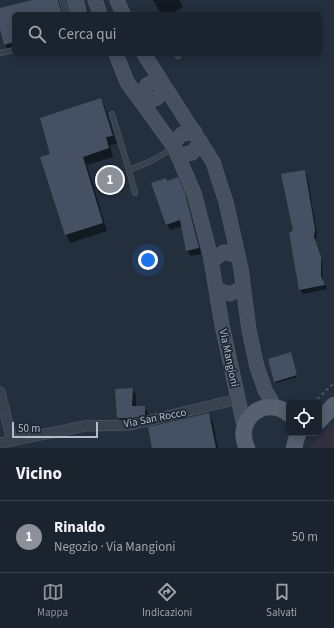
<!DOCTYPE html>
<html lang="it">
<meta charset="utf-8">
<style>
body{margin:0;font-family:"Source Sans 3",sans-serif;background:#242b36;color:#f1f3f6}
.controls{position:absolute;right:12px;bottom:12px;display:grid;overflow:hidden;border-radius:6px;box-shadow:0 2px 10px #0003}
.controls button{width:36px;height:36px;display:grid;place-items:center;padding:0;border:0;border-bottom:1px solid #39404a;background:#1b232e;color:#f1f3f6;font:20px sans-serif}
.scale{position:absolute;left:12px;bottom:10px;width:86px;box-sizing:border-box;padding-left:4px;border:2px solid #b4bcc9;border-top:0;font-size:11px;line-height:14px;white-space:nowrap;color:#b4bcc9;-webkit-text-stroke:3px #1d2633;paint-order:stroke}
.you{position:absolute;left:148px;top:260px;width:14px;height:14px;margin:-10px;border:3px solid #fff;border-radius:50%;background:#1a73e8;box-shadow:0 0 0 6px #1a73e833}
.badge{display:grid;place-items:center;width:26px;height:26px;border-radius:50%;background:#8c9099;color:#fff;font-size:13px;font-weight:700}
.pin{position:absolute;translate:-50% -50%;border:2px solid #fff;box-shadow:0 1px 4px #0006}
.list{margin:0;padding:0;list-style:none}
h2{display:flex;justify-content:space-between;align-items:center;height:52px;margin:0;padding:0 16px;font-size:17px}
h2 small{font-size:13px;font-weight:400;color:#a0a4aa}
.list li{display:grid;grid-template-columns:26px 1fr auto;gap:12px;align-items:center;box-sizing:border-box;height:72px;padding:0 16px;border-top:1px solid #39404a}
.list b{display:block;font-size:15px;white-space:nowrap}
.list p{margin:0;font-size:13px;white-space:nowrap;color:#a0a4aa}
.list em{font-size:13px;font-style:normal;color:#a0a4aa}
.icon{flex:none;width:22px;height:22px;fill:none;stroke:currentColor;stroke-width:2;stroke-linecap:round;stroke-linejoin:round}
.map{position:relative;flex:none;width:334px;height:448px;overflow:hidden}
.search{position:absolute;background:#1b232e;box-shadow:0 2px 10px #0003;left:12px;right:12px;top:12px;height:44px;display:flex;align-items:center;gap:10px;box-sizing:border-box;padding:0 14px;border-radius:6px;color:#a0a4aa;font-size:15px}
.sheet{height:124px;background:#1b232e}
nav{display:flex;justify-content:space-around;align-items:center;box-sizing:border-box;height:56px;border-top:1px solid #39404a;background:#1b232e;font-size:11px;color:#a0a4aa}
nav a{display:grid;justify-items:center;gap:2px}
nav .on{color:#8c9099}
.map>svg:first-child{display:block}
.medical{fill:#32303f}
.shadow{fill:#0007}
.building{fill:#455162}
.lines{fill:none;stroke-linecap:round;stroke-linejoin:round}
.lane-casing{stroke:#565f6c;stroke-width:6}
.street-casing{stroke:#565f6c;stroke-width:11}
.secondary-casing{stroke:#565f6c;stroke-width:15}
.primary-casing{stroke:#414a57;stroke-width:17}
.path{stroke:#44595c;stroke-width:2;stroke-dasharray:3 3;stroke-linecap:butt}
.lane{stroke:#38414e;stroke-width:5}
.street{stroke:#38414e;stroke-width:10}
.secondary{stroke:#465061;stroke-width:14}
.primary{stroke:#56606e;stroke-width:16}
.labels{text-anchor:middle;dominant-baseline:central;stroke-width:3.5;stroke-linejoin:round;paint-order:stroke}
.street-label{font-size:11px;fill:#b4bcc9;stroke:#1d2633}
</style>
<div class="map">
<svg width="334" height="448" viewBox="0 0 334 448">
<rect width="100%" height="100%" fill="#242f3e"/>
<path class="medical" d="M334 422V448H308Z"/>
<g class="shadow">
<path d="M32 0H84L89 14H70L68 4 64 2 61 7 63 14H14V49L8 51 5 45 0 25V9Z"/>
<path d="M153 0H179L183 7 172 14 168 11 161 14Z"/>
<path d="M100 99 105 107 117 144 110 145 113 157 87 165 107 231 70 243 66 234 51 155Z"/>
<path d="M304 171 307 175 317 234 315 241 322 262 323 281 327 289 303 294 300 290 290 233 294 232Z"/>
<path d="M167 182 181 185 187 200 201 254 191 256 187 250 182 226 170 230 167 224Z"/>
<path d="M291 355 297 377 276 383 275 381Z"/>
<path d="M132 389 136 395V407H144L148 413V421L122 424 118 418Z"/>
<path d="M208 414 213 422 218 448H153Z"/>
</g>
<g class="building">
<path d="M32 0H58L62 14H14V42L4 45 0 29V8Z"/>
<path d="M66 0H84L88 14H70Z"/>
<path d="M101 98 113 136 106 137 109 148 83 157 103 223 65 235 40 157 50 154 40 118Z"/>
<path d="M305 170 315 229 314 237 321 257V276L325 285 299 290 289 232 293 231 281 174Z"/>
<path d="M178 177 185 193 199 248 186 251 180 220 166 225 151 183 166 178 167 181Z"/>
<path d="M291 352 297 375 274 382 268 359Z"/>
<path d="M133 388 132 406H145V415L133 418H117L115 389Z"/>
<path d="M209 413 216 448H152L148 427Z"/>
</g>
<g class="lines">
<defs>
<g id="lane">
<path d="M62 0 66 14"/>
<path d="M0 53 14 50"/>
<path d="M178 56 179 54"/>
<path d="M112 114 129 170 149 162 174 148"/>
<path d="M129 170 135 193"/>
</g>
<g id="street">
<path d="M0 392 12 441"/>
<path d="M0 443 85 426 130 425 238 399"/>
</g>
<g id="secondary">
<path d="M95 0 100 14"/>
<path d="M117 0 123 14"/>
<path d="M116 54 127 82 174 147 194 193 210 254 222 325 244 426"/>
<path d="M144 54 213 162 226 202 241 269 249 330 257 367 265 390 275 407"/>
<path d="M138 97 148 84 160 80"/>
<path d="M144 104 157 98 166 89"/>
<path d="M172 144 182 134 195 132"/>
<path d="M178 155 192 153 201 142"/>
<path d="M211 261 224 252 238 256"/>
<path d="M216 289 230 294 243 287"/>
</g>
<g id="primary">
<path d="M319 421 334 405"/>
<path d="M247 448C233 420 265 394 289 414"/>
<path d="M294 448 298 433"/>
</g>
</defs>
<use href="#lane" class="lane-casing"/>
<use href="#street" class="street-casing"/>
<use href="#secondary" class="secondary-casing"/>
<use href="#primary" class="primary-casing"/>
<path class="path" d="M313 403 334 383"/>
<use href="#lane" class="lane"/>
<use href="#street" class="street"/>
<use href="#secondary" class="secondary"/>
<use href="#primary" class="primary"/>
</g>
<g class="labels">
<g class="street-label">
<text transform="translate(229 358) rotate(78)">Via Mangioni</text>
<text transform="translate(155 418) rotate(-11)">Via San Rocco</text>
</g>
</g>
</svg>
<div class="controls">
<button><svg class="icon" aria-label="locate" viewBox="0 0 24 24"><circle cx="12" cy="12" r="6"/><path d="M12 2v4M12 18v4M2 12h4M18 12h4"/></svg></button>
</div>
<div class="scale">50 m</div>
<div class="you"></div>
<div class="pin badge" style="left:110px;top:180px">1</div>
<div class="search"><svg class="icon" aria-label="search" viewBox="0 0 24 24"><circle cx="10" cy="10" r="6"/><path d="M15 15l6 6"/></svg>Cerca qui</div>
</div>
<section class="sheet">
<h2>Vicino<small></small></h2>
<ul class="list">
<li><span class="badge">1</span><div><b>Rinaldo</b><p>Negozio · Via Mangioni</p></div><em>50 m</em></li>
</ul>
</section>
<nav>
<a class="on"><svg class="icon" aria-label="map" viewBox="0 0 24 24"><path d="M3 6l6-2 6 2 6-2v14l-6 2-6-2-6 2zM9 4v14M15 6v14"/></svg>Mappa</a>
<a><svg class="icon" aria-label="directions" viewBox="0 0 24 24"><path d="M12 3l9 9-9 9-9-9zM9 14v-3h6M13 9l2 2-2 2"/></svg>Indicazioni</a>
<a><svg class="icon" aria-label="saved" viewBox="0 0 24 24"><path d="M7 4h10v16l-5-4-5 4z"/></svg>Salvati</a>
</nav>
